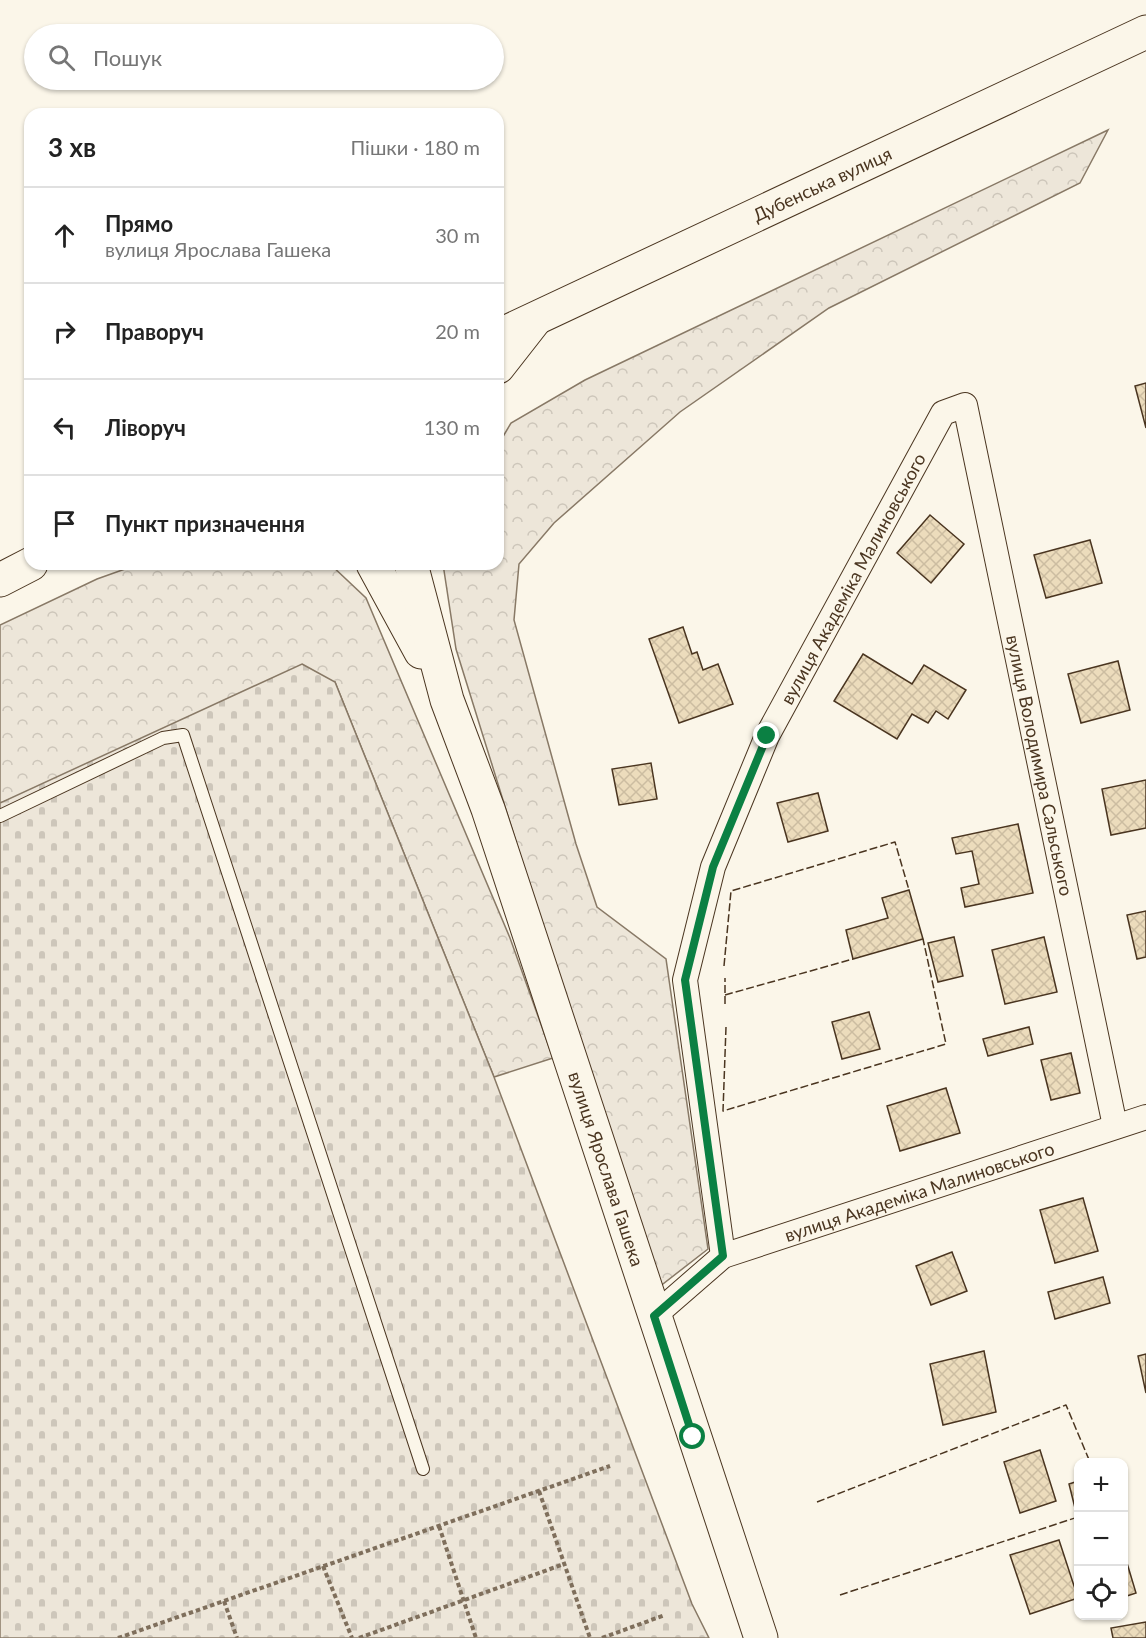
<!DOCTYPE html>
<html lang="uk">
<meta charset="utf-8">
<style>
body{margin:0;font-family:Lato,sans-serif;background:#f2f2f2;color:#222}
.controls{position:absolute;right:18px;bottom:18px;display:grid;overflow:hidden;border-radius:12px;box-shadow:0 2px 4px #0004}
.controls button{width:54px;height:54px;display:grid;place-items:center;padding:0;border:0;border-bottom:2px solid #e0e0e0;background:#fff;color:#222;font:30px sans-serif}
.stop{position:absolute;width:18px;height:18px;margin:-14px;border:4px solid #0b8043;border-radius:50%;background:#fff}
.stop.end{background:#0b8043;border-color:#fff;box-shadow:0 2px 6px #0008}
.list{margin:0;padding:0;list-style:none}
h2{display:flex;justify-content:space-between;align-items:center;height:78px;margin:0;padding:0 24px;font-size:26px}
h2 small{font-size:20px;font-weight:400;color:#767676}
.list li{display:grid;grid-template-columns:39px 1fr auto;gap:18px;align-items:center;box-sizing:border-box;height:96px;padding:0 24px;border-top:2px solid #e0e0e0}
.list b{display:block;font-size:22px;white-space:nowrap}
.list p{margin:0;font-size:20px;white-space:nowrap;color:#767676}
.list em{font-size:20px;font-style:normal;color:#767676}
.icon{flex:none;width:33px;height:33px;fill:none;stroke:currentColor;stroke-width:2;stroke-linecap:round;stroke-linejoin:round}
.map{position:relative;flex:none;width:1146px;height:1638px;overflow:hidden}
.search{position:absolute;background:#fff;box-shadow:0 2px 4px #0004;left:24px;top:24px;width:480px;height:66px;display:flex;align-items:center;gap:15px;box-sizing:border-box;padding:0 21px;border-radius:33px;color:#767676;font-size:22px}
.panel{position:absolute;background:#fff;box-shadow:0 2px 4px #0004;left:24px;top:108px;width:480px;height:462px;border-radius:18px}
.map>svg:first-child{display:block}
.forest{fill:url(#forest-crowns);stroke:#887966;stroke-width:1.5}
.cemetery{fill:url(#cemetery-stones);stroke:#887966;stroke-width:1.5}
.building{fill:url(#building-cross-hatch);stroke:#4a3520;stroke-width:1.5}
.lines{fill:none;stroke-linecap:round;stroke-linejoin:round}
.lane-casing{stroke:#4a3520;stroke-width:14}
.street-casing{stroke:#4a3520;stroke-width:26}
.primary-casing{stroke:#4a3520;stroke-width:35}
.path{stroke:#7f6f5c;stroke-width:4;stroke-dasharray:4.5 3;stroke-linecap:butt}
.lane{stroke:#fbf6e9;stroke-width:12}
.street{stroke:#fbf6e9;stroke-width:24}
.primary{stroke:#fbf6e9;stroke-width:33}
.fence{stroke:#4a3520;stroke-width:1.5;stroke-dasharray:8 3;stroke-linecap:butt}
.route{stroke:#0b8043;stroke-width:8}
.labels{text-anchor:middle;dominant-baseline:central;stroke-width:4.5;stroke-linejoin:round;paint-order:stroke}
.street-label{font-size:18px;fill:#4a3520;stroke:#fbf6e9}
</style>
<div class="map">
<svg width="1146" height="1638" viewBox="0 0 1146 1638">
<defs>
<pattern id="forest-crowns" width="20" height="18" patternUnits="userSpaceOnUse" patternTransform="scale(1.5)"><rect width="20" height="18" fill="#ede6d9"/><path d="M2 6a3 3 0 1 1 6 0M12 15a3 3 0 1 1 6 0" fill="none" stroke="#cdc6ba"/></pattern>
<pattern id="cemetery-stones" width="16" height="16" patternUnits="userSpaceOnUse" patternTransform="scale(1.5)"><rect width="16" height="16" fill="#ede6d9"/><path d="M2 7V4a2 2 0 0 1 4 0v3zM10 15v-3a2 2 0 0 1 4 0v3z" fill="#cdc6ba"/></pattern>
<pattern id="building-cross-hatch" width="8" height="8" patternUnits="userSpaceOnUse" patternTransform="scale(1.5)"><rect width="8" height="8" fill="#ecdcbc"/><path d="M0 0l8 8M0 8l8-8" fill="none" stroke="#ccbda1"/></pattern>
</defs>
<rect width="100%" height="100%" fill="#fbf6e9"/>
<g class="forest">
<path d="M1108 130 1080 183 829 308 680 412 554 523 519 564 514 620 576 844 597 907 666 959 708 1249 659 1287 573 1025 456 649 443 564H498V445L511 423 585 380Z"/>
<path d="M139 564H330L366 598 510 938 553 1058 494 1077 335 682 0 803V625L97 579Z"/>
</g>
<path class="cemetery" d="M302 664 335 682 494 1077 692 1604 709 1638H0V803Z"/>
<g class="building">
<path d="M1146 383V428L1135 386Z"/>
<path d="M930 515 964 544 931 583 897 553Z"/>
<path d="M1090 540 1102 583 1046 598 1034 555Z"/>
<path d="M683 627 692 654 697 652 703 670 718 664 733 704 679 723 649 639Z"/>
<path d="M863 654 912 684 924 665 966 690 948 719 936 711 928 723 912 714 897 739 834 701Z"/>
<path d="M1118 661 1130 710 1081 723 1068 674Z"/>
<path d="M651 763 657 799 619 805 612 769Z"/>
<path d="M1146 780V828L1111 835 1102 789Z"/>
<path d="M818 793 828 831 788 842 777 803Z"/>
<path d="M1018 824 1033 893 965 907 961 888 979 884 972 851 956 854 952 838Z"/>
<path d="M909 890 923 939 853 959 846 930 888 918 882 898Z"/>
<path d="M1146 911V957L1137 959 1127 915Z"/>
<path d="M954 937 963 976 938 982 928 943Z"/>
<path d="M1044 937 1057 992 1005 1004 992 950Z"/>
<path d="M869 1012 880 1049 842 1059 832 1022Z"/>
<path d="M1029 1027 1033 1044 988 1056 983 1039Z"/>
<path d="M1071 1053 1080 1093 1051 1100 1041 1060Z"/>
<path d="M946 1088 960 1133 900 1151 887 1106Z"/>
<path d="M1083 1198 1098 1251 1055 1263 1040 1210Z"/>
<path d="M952 1252 967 1291 931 1305 916 1266Z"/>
<path d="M1103 1277 1110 1303 1055 1319 1048 1292Z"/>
<path d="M984 1351 996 1412 943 1425 930 1364Z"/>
<path d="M1146 1354V1393L1138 1356Z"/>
<path d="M1040 1450 1056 1501 1020 1513 1004 1462Z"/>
<path d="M1078 1481V1507L1075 1508 1069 1484Z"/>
<path d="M1059 1540 1078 1598 1030 1614 1010 1555Z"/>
<path d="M1124 1553 1136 1593 1124 1597Z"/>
<path d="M1146 1622V1638H1113L1111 1628Z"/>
</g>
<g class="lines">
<defs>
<path id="lane" d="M0 816 163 738 183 735 423 1469"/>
<g id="street">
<path id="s1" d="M723 1256 685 980 713 867 767 736 943 413 965 405 1115 1126"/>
<path id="s2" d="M654 1316 723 1256 1146 1117"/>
</g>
<g id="primary">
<path id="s3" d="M498 336 1146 32"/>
<path d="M498 367 534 321"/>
<path d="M373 564 421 652"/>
<path id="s4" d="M411 564 447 700 488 809 761 1638"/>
<path d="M0 580 31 564"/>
</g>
</defs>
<use href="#lane" class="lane-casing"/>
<use href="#street" class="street-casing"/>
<use href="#primary" class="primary-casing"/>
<g class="path">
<path d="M539 1491 590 1638"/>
<path d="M439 1526 476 1638"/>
<path d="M323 1566 352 1638"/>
<path d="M224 1601 237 1638"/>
<path d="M118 1638 610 1466"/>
<path d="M359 1638 564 1564"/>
<path d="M602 1638 665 1615"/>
</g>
<use href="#lane" class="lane"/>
<use href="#street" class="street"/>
<use href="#primary" class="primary"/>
<g class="fence">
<path d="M724 966 731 891 895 842 909 890"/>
<path d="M725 995 853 959"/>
<path d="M725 1004V978"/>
<path d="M726 1027 723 1111 946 1044 923 939"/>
<path d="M817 1502 1066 1405 1090 1462"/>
<path d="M840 1595 1078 1517"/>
</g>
</g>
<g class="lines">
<path class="route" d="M693 1437 654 1316 723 1256 685 980 713 867 767 736"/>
</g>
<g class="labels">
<g class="street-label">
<text stroke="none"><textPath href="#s3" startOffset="358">Дубенська вулиця</textPath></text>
<text stroke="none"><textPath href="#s1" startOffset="716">вулиця Академіка Малиновського</textPath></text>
<text stroke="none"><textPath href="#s1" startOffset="1296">вулиця Володимира Сальського</textPath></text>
<text stroke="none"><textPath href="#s4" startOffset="636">вулиця Ярослава Гашека</textPath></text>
<text stroke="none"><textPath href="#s2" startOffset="298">вулиця Академіка Малиновського</textPath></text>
</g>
</g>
</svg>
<div class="controls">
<button>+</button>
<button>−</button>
<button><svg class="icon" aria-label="locate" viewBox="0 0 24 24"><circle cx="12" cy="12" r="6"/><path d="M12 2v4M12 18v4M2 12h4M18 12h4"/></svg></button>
</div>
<div class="stop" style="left:693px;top:1437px"></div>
<div class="stop end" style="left:767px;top:736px"></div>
<div class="search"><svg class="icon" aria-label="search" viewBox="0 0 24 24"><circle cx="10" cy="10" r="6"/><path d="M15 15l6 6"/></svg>Пошук</div>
<section class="panel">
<h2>3 хв<small>Пішки · 180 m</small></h2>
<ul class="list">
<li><svg class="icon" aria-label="ahead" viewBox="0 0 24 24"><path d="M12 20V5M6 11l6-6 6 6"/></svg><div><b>Прямо</b><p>вулиця Ярослава Гашека</p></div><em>30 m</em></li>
<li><svg class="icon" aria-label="right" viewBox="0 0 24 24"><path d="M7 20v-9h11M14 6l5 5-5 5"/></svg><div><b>Праворуч</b></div><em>20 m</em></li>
<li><svg class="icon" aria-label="left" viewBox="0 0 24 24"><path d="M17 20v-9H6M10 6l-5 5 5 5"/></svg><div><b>Ліворуч</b></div><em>130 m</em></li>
<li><svg class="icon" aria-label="arrive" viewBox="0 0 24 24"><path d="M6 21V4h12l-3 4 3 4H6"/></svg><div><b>Пункт призначення</b></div></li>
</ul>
</section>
</div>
